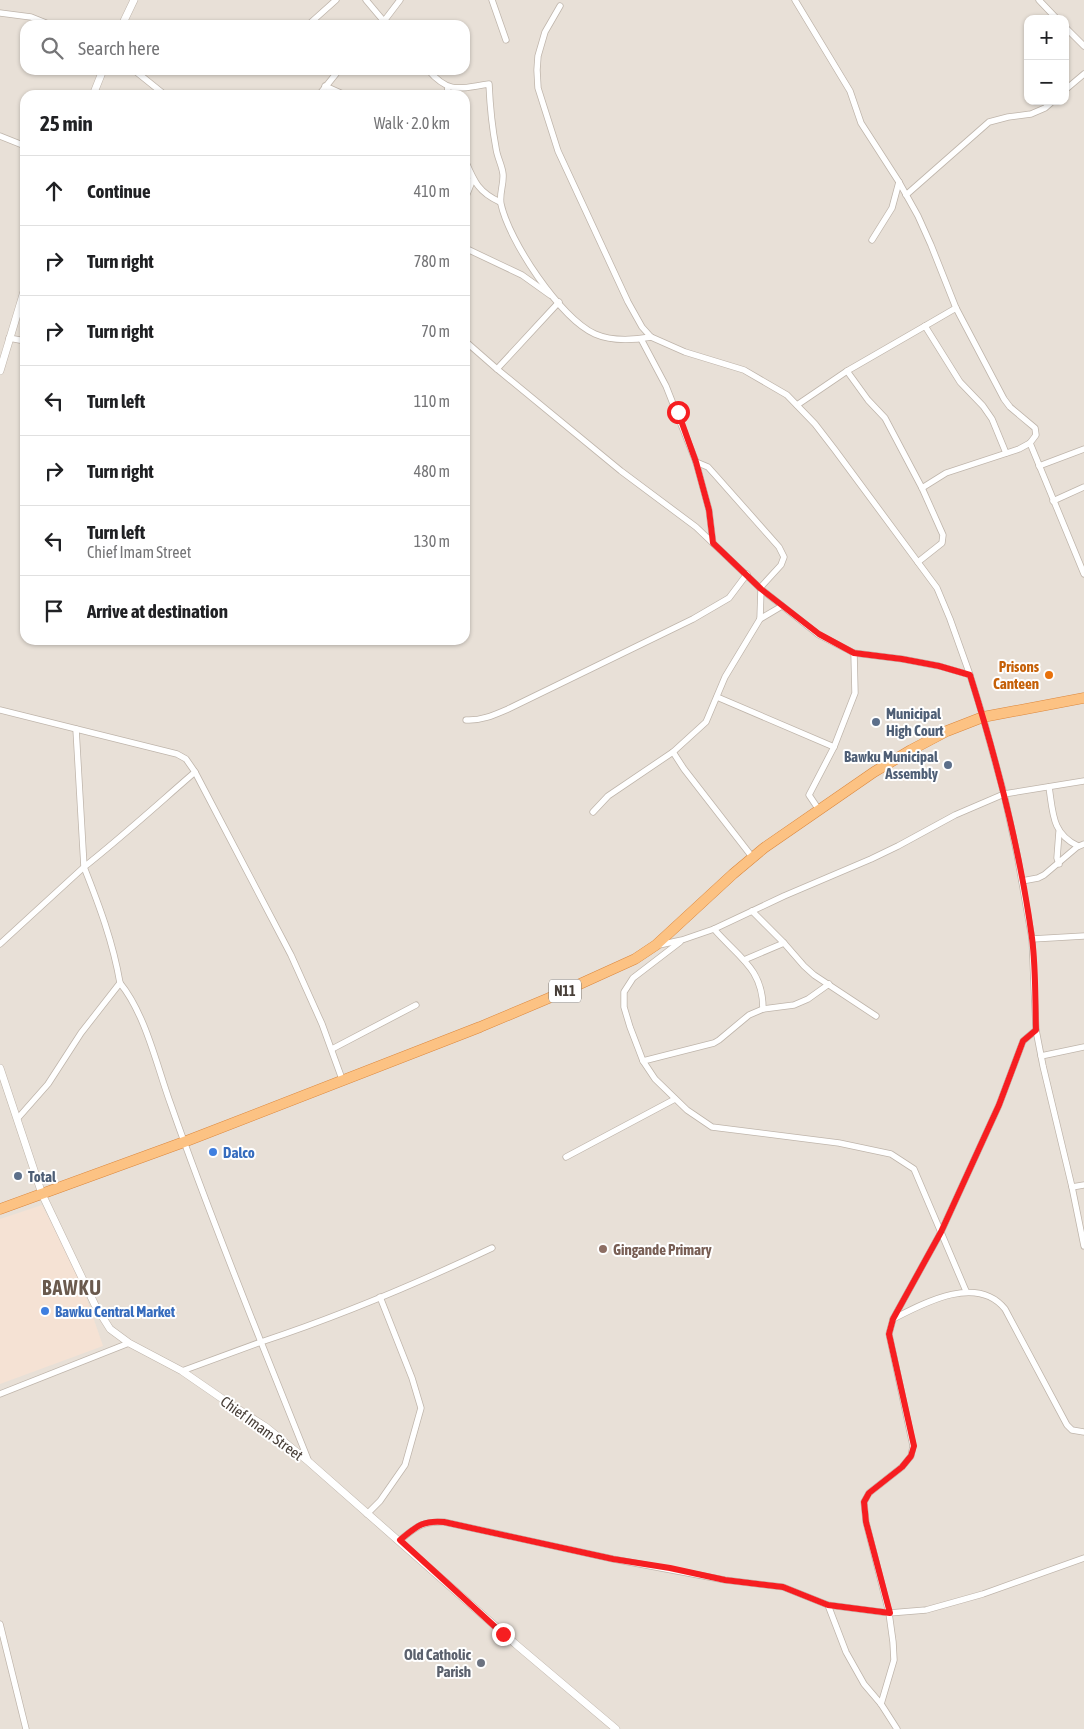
<!DOCTYPE html>
<meta charset="utf-8">
<style>
body{margin:0;font-family:"Asap Condensed",sans-serif;background:#f6f6f6;color:#202124}
.controls{position:absolute;right:15px;top:15px;display:grid;overflow:hidden;border-radius:10px;box-shadow:0 1px 4px #0004}
.controls button{width:45px;height:45px;display:grid;place-items:center;padding:0;border:0;border-bottom:1px solid #e0e0e0;background:#fff;color:#202124;font:25px sans-serif}
.stop{position:absolute;width:15px;height:15px;margin:-11px;border:4px solid #f61e21;border-radius:50%;background:#fff}
.stop.end{background:#f61e21;border-color:#fff;box-shadow:0 1px 5px #0008}
.list{margin:0;padding:0;list-style:none}
h2{display:flex;justify-content:space-between;align-items:center;height:65px;margin:0;padding:0 20px;font-size:21px}
h2 small{font-size:16px;font-weight:400;color:#757577}
.list li{display:grid;grid-template-columns:32px 1fr auto;gap:15px;align-items:center;box-sizing:border-box;height:70px;padding:0 20px;border-top:1px solid #e0e0e0}
.list b{display:block;font-size:19px;white-space:nowrap}
.list p{margin:0;font-size:16px;white-space:nowrap;color:#757577}
.list em{font-size:16px;font-style:normal;color:#757577}
.icon{flex:none;width:28px;height:28px;fill:none;stroke:currentColor;stroke-width:2;stroke-linecap:round;stroke-linejoin:round}
.map{position:relative;flex:none;width:1084px;height:1729px;overflow:hidden}
.search{position:absolute;background:#fff;box-shadow:0 1px 4px #0004;left:20px;top:20px;width:450px;height:55px;display:flex;align-items:center;gap:12px;box-sizing:border-box;padding:0 18px;border-radius:15px;color:#757577;font-size:19px}
.panel{position:absolute;background:#fff;box-shadow:0 1px 4px #0004;left:20px;top:90px;width:450px;height:555px;border-radius:15px}
.map>svg:first-child{display:block}
.residential{fill:#e8e0d7;fill-rule:evenodd}
.commercial{fill:#f5e2d4}
.lines{fill:none;stroke-linecap:round;stroke-linejoin:round}
.minor-casing{stroke:#bfb5ab;stroke-width:7}
.tertiary-casing{stroke:#bfb5ab;stroke-width:8}
.trunk-casing{stroke:#db863c;stroke-width:11}
.minor{stroke:#fff;stroke-width:5.5}
.tertiary{stroke:#fff;stroke-width:7}
.trunk{stroke:#fcc283;stroke-width:10}
.route{stroke:#f61e21;stroke-width:6}
.food-dot{fill:#e8710a;stroke:#fff;stroke-width:2}
.service-dot{fill:#5c6f8a;stroke:#fff;stroke-width:2}
.shop-dot{fill:#3f7fe0;stroke:#fff;stroke-width:2}
.education-dot{fill:#8d6e63;stroke:#fff;stroke-width:2}
.worship-dot{fill:#6b7280;stroke:#fff;stroke-width:2}
.labels{text-anchor:middle;dominant-baseline:central;stroke-width:4;stroke-linejoin:round;paint-order:stroke}
.shield{fill:#fff;stroke:#7e7873;stroke-width:1}
.shield-label{font-size:14px;font-weight:bold;fill:#473e37}
.food-label{font-size:15px;font-weight:bold;fill:#c56008;stroke:#fff;text-anchor:end}
.service-label{font-size:15px;font-weight:bold;fill:#4e5e75;stroke:#fff;text-anchor:start}
.shop-label{font-size:15px;font-weight:bold;fill:#366cbe;stroke:#fff;text-anchor:start}
.education-label{font-size:15px;font-weight:bold;fill:#785e54;stroke:#fff;text-anchor:start}
.street-label{font-size:15px;fill:#473e37;stroke:#fff}
.worship-label{font-size:15px;font-weight:bold;fill:#5b616d;stroke:#fff;text-anchor:end}
.district-label{font-size:20px;font-weight:bold;letter-spacing:1px;fill:#6a5a4e;stroke:#fff}
</style>
<div class="map">
<svg width="1084" height="1729" viewBox="0 0 1084 1729">
<rect width="100%" height="100%" fill="#f4efe9"/>
<path class="residential" d="M0 0H1084V1729H0ZM1028 19H1065V101H1028ZM25 25H465V70H25ZM25 95H465V640H25Z"/>
<path class="commercial" d="M42 1205 79 1276 103 1346 0 1384V1219Z"/>
<g class="lines">
<defs>
<g id="minor">
<path d="M366 0 387 25"/>
<path d="M492 0 506 40"/>
<path d="M795 0 850 91 861 123 899 182 918 216 931 245 956 308 1004 399 1010 407 1035 428 1036 435 1030 443"/>
<path d="M1039 0 1057 19"/>
<path d="M560 6 545 32 538 56 537 70 538 88 558 151 628 302 642 327 651 337 685 352 744 370 787 395 815 424 835 450 937 588 950 619 970 675"/>
<path d="M0 13 31 17 51 25"/>
<path d="M308 25 336 0"/>
<path d="M381 25 400 0"/>
<path d="M1065 27 1084 46"/>
<path d="M134 70 165 95"/>
<path d="M428 70C450 95 460 88 489 84 490 106 492 127 496 148 497 157 502 165 503 174 504 184 499 194 501 204 509 241 560 318 595 334 611 341 634 340 651 337"/>
<path d="M325 86 345 95"/>
<path d="M1065 90 1084 74"/>
<path d="M319 95 339 70"/>
<path d="M447 95 448 87"/>
<path d="M0 136 25 146"/>
<path d="M465 160C474 181 478 192 500 202"/>
<path d="M906 195 989 122 1008 117 1031 114 1045 108 1053 101"/>
<path d="M465 199 473 179"/>
<path d="M872 240 892 208 899 182"/>
<path d="M465 248 522 275 550 295"/>
<path d="M925 326 956 308"/>
<path d="M9 338 25 341"/>
<path d="M641 339 666 386 696 462 709 510 713 543"/>
<path d="M465 341 497 369 621 471 696 527 761 589 819 635 854 653 902 659 939 666 970 675 983 717 1004 794 955 815 898 846 871 859 784 896 714 929 682 940 659 945"/>
<path d="M497 369 559 302"/>
<path d="M847 371 925 326 960 382 983 406 992 419 1006 453"/>
<path d="M797 405 847 371 868 400 885 418 922 488 943 535 942 543 918 562"/>
<path d="M696 462 708 467 717 477 779 547 784 557 781 565 760 588"/>
<path d="M1039 466 1084 449"/>
<path d="M922 488 946 473 1019 449 1030 443 1084 574"/>
<path d="M1053 501 1084 487"/>
<path d="M761 589 760 619 782 606"/>
<path d="M717 697 834 747"/>
<path d="M0 710C59 725 118 739 177 754L186 759 195 772 291 955 322 1024 342 1079"/>
<path d="M466 720C481 721 494 715 508 709L693 619 729 598 747 574"/>
<path d="M673 752 684 769 753 858"/>
<path d="M1084 781 1004 794 1017 854 1032 939 1036 1030 1043 1066 1072 1187 1084 1246"/>
<path d="M1049 787C1053 813 1052 834 1078 846"/>
<path d="M819 810 809 795 834 747 855 693 854 653"/>
<path d="M593 812 608 796 673 752 706 722 725 677 760 619"/>
<path d="M1059 864 1057 858 1059 832"/>
<path d="M1022 881 1038 878 1044 875 1077 847 1084 844"/>
<path d="M752 911 784 943 804 966 814 975 876 1016"/>
<path d="M714 929C738 957 763 968 763 1009"/>
<path d="M1032 939 1084 936"/>
<path d="M680 942 633 978 624 992V1007L630 1027 643 1061 655 1079 687 1110 712 1127 839 1143 891 1154 914 1169 966 1291"/>
<path d="M0 944 84 867 76 729"/>
<path d="M744 960 784 943"/>
<path d="M120 983C146 1015 157 1067 171 1105 199 1185 230 1264 261 1342L182 1371"/>
<path d="M332 1049 416 1005"/>
<path d="M1041 1056 1084 1047"/>
<path d="M643 1061 714 1043 719 1040 749 1015 763 1009 794 1005 808 999 829 984"/>
<path d="M18 1118 48 1084 81 1033 120 983C113 942 99 905 84 867 122 837 158 804 195 772"/>
<path d="M566 1157 675 1099"/>
<path d="M1072 1187 1084 1185"/>
<path d="M893 1319 941 1232 999 1105 1023 1041 1036 1030"/>
<path d="M0 1394 129 1343"/>
<path d="M309 1462 261 1342C340 1316 416 1284 492 1248"/>
<path d="M367 1514 380 1501 405 1465 421 1408 412 1378 380 1297"/>
<path d="M400 1540C416 1527 422 1521 444 1522L613 1559 725 1580 783 1587 828 1605 889 1613 926 1610 951 1603 983 1594 1084 1558"/>
<path d="M828 1605 846 1652 864 1684 881 1704 897 1729"/>
<path d="M0 1624 26 1729"/>
<path d="M881 1704 894 1660 893 1642 889 1613 866 1522 864 1502 869 1493 902 1467 911 1456 913 1446 889 1334 893 1319C924 1303 977 1274 1005 1309L1067 1425 1072 1430 1084 1432"/>
</g>
<g id="tertiary">
<path d="M122 25 134 0"/>
<path d="M93 95 103 70"/>
<path d="M0 371 25 288"/>
<path d="M0 1068 42 1194 95 1305 110 1329 129 1343 182 1371 227 1402 266 1427 309 1462 519 1647 616 1729"/>
</g>
<path id="trunk" d="M0 1209 184 1142 480 1027 549 998 635 959 656 945 733 874 764 848 874 772 911 750 947 731 983 717 1084 698"/>
</defs>
<use href="#minor" class="minor-casing"/>
<use href="#tertiary" class="tertiary-casing"/>
<use href="#trunk" class="trunk-casing"/>
<use href="#minor" class="minor"/>
<use href="#tertiary" class="tertiary"/>
<use href="#trunk" class="trunk"/>
</g>
<g class="lines">
<path class="route" d="M503 1634 400 1540C416 1527 422 1520 444 1522L613 1559 670 1568 725 1580 783 1587 828 1605 890 1613 866 1522 864 1502 869 1493 902 1467 911 1456 914 1446 889 1334 893 1319 941 1232 999 1105 1023 1041 1036 1030C1035 999 1036 969 1032 938 1020 849 997 761 970 675L939 666 902 659 854 653 819 634 761 589 713 543 709 510 696 462 678 412"/>
</g>
<circle class="food-dot" cx="1049" cy="675" r="5"/>
<g class="service-dot">
<circle cx="876" cy="722" r="5"/>
<circle cx="948" cy="765" r="5"/>
<circle cx="18" cy="1176" r="5"/>
</g>
<g class="shop-dot">
<circle cx="213" cy="1152" r="5"/>
<circle cx="45" cy="1311" r="5"/>
</g>
<circle class="education-dot" cx="603" cy="1249" r="5"/>
<circle class="worship-dot" cx="481" cy="1663" r="5"/>
<g class="labels">
<rect class="shield" x="549" y="979.5" width="32" height="23" rx="4"/>
<g class="shield-label">
<text x="565" y="991">N11</text>
</g>
<g class="food-label">
<text x="1039" y="666">Prisons<tspan x="1039" dy="17">Canteen</tspan></text>
</g>
<g class="service-label">
<text x="886" y="713">Municipal<tspan x="886" dy="17">High Court</tspan></text>
<text x="938" y="756" text-anchor="end">Bawku Municipal<tspan x="938" dy="17">Assembly</tspan></text>
<text x="28" y="1176">Total</text>
</g>
<g class="shop-label">
<text x="223" y="1152">Dalco</text>
<text x="55" y="1311">Bawku Central Market</text>
</g>
<g class="education-label">
<text x="613" y="1249">Gingande Primary</text>
</g>
<g class="street-label">
<text transform="translate(262 1428) rotate(36)">Chief Imam Street</text>
</g>
<g class="worship-label">
<text x="471" y="1654">Old Catholic<tspan x="471" dy="17">Parish</tspan></text>
</g>
<g class="district-label">
<text x="72" y="1287">BAWKU</text>
</g>
</g>
</svg>
<div class="controls">
<button>+</button>
<button>−</button>
</div>
<div class="stop" style="left:678px;top:412px"></div>
<div class="stop end" style="left:503px;top:1634px"></div>
<div class="search"><svg class="icon" aria-label="search" viewBox="0 0 24 24"><circle cx="10" cy="10" r="6"/><path d="M15 15l6 6"/></svg>Search here</div>
<section class="panel">
<h2>25 min<small>Walk · 2.0 km</small></h2>
<ul class="list">
<li><svg class="icon" aria-label="ahead" viewBox="0 0 24 24"><path d="M12 20V5M6 11l6-6 6 6"/></svg><div><b>Continue</b></div><em>410 m</em></li>
<li><svg class="icon" aria-label="right" viewBox="0 0 24 24"><path d="M7 20v-9h11M14 6l5 5-5 5"/></svg><div><b>Turn right</b></div><em>780 m</em></li>
<li><svg class="icon" aria-label="right" viewBox="0 0 24 24"><path d="M7 20v-9h11M14 6l5 5-5 5"/></svg><div><b>Turn right</b></div><em>70 m</em></li>
<li><svg class="icon" aria-label="left" viewBox="0 0 24 24"><path d="M17 20v-9H6M10 6l-5 5 5 5"/></svg><div><b>Turn left</b></div><em>110 m</em></li>
<li><svg class="icon" aria-label="right" viewBox="0 0 24 24"><path d="M7 20v-9h11M14 6l5 5-5 5"/></svg><div><b>Turn right</b></div><em>480 m</em></li>
<li><svg class="icon" aria-label="left" viewBox="0 0 24 24"><path d="M17 20v-9H6M10 6l-5 5 5 5"/></svg><div><b>Turn left</b><p>Chief Imam Street</p></div><em>130 m</em></li>
<li><svg class="icon" aria-label="arrive" viewBox="0 0 24 24"><path d="M6 21V4h12l-3 4 3 4H6"/></svg><div><b>Arrive at destination</b></div></li>
</ul>
</section>
</div>
